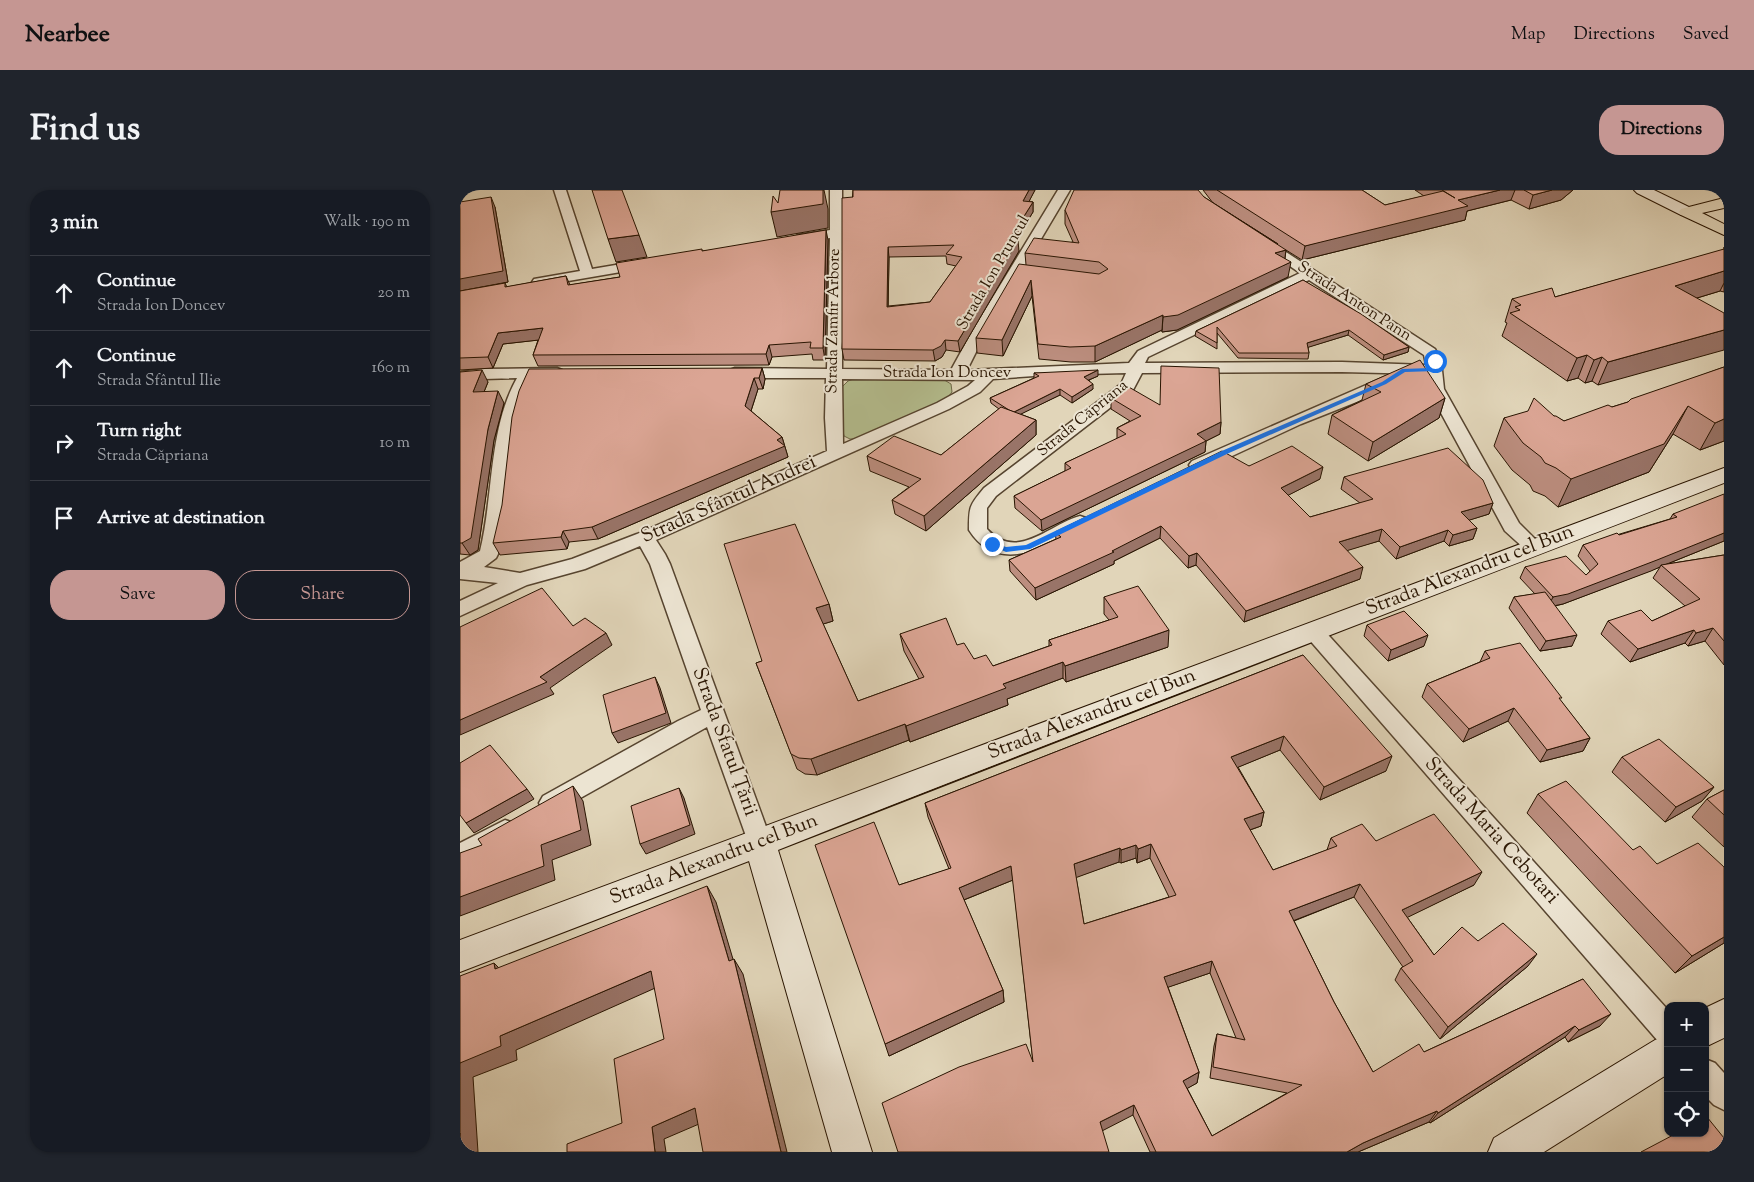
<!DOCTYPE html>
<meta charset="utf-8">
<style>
body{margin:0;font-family:"Sorts Mill Goudy",serif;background:#20242c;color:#f1f3f6}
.controls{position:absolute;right:15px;bottom:15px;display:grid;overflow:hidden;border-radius:10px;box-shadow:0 1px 4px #0004}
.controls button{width:45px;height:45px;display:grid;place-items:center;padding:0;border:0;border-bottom:1px solid #363941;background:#171b24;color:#f1f3f6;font:25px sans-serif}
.stop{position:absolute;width:15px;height:15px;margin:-11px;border:4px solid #1a73e8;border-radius:50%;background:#fff}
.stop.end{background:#1a73e8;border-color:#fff;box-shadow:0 1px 5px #0008}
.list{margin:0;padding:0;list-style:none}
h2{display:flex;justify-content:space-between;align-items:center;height:65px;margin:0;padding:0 20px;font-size:21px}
h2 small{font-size:16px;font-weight:400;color:#9ea1a6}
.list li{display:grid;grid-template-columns:32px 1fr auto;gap:15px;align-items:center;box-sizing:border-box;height:75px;padding:0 20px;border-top:1px solid #363941}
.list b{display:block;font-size:19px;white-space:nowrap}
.list p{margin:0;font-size:16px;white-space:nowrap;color:#9ea1a6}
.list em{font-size:16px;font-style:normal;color:#9ea1a6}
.actions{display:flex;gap:10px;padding:15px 20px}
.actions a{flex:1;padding:11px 0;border:1px solid #c59692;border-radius:20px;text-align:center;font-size:18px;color:#c59692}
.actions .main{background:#c59692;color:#111}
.icon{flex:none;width:28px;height:28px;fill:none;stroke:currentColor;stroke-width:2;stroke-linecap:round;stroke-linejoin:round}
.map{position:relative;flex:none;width:1264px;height:962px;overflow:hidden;border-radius:20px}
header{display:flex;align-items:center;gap:30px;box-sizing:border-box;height:70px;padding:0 25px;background:#c59692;color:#111}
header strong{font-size:24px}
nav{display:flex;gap:28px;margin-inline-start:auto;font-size:18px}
.intro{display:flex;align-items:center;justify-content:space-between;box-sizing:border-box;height:120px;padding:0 30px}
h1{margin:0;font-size:35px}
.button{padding:12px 22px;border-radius:20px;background:#c59692;color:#111;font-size:18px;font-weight:700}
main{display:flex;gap:30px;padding:0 30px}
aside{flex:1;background:#171b24;border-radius:20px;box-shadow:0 1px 4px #0004}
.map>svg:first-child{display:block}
.green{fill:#b4bd8e;stroke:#6e6848}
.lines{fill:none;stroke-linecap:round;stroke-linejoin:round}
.street-casing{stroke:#56442f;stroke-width:3}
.secondary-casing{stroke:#281401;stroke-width:2}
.primary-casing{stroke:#281401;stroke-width:2}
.street{fill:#ece4d2;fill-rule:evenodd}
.secondary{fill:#ece4d2;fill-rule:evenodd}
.primary{fill:#e1d5b9;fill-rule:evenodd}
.wall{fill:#bc8e7f;stroke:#281401;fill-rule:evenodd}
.shaded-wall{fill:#997468;stroke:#281401}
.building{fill:#dba594;stroke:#281401;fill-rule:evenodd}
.route{fill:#1a73e8}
.labels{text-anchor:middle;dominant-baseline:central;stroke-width:4;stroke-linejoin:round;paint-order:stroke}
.far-street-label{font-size:16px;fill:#281401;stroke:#ece4d2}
.street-label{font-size:20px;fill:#281401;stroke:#ece4d2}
</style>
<header>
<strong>Nearbee</strong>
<nav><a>Map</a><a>Directions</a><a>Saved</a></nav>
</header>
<div class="intro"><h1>Find us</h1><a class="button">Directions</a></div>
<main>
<aside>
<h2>3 min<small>Walk · 190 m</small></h2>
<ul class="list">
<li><svg class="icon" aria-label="ahead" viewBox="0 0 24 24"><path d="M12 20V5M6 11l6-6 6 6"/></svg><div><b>Continue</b><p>Strada Ion Doncev</p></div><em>20 m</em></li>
<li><svg class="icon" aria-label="ahead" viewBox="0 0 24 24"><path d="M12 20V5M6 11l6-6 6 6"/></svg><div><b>Continue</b><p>Strada Sfântul Ilie</p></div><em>160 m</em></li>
<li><svg class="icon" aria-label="right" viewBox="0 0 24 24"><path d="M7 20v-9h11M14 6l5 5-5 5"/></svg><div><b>Turn right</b><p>Strada Căpriana</p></div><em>10 m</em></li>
<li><svg class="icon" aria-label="arrive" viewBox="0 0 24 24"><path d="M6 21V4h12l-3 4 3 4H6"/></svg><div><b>Arrive at destination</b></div></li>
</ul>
<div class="actions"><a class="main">Save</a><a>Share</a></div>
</aside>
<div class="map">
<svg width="1264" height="962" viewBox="0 0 1264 962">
<rect width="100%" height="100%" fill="#e1d5b9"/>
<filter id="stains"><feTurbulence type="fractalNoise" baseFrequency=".004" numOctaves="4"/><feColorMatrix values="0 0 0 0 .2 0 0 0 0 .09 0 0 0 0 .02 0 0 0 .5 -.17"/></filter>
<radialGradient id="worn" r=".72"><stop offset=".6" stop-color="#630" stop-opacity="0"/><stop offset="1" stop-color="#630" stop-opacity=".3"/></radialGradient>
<path class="green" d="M399 187 481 188 491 194 492 202 485 211 398 249H390L384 246 381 233 382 197 388 191Z"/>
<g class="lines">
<defs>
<g id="street">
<path d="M94 0H106L132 79 185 70 192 74 190 77 79 96 74 95 72 92 74 89 120 81Z"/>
<path d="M370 0H382V179L491 180 513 140 598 0H610L527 140 507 180 669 173 678 161 840 83 795 52 796 49H806L975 159 981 171 984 199 1059 333 1082 356 1080 360 1073 362 1066 360 1045 341 968 199 966 184 882 182 682 183 673 200 536 306 527 318V339C557 372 588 335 620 326L626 328 629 332 626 336C589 355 539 387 509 340 509 317 509 316 524 298L661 194 666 183 589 185 533 189 520 202 489 219 196 350 205 364 210 374 312 653 309 660 300 664 291 660 247 537 99 620 91 623 83 620 79 613 83 606 218 531 241 520 190 374 180 356 125 379 67 395 0 426V411L38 393 0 389V372L20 361C34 304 28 240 57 188L24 189 0 192V182L24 179 97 178 102 180 105 183 102 186 73 188C50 231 52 279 46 326 44 339 41 352 38 364L36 368 24 377 60 383 112 369 177 344 367 261 365 228 366 188H275L270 186 267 183 270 180 275 178 367 179 370 48 338 53 332 49 338 45 370 40ZM849 90 964 165 966 175 882 172 685 173 688 167ZM382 189 515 190 508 196 477 213 383 254Z"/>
<path d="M929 185 935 187 937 190 935 193 899 211 841 234 744 279 738 280 732 279 729 275 732 271Z"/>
<path d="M854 435 861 437 1208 820V855L1198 851 847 447 844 442 847 437Z"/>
<path d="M45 630 54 633 57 640 54 647 0 677V653Z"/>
<path d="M1245 869 1255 873 1264 883V920L1254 915 1245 906Z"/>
</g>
<g id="secondary">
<path d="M1174 0H1194L1233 19 1235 22 1233 25H1221L1177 3Z"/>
<path d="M1264 278V293C949 416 632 535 318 660L412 962H372L289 671 0 782V750Z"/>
<path d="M1264 809V848L1245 857V818Z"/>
<path d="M1208 845V884L1084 962H1028L1034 948 1195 850Z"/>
</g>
<path id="primary" d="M1264 8V18L1242 23 1264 34V45L1221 25 1219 22 1221 19Z"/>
</defs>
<use href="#street" class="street-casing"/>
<use href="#secondary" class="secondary-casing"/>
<use href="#primary" class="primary-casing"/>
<use href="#street" class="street"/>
<use href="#secondary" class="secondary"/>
<use href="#primary" class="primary"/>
</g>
<g class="wall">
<path d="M393 0H575L569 11 573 12V22L555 51 559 61 500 162 486 160 482 167 475 171 384 170 382 159ZM486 66 487 74 496 76 470 112 428 116 429 67Z"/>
<path d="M743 0H902L925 15 964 6 955 0H1113L1101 10 1069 19 1051 10 1007 21 1005 30 842 70 826 60 825 68 828 87 717 140 702 142V140L635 172H611L579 169 572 106 543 166 517 163 516 148 566 75 565 63 613 52 605 34V20L744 7 818 54 753 13Z"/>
<path d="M0 12 35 17 48 92 35 94 45 93 47 97 106 86 110 95 160 87 242 61 368 50 365 170H353L352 164 312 167 309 175 78 176 73 165 78 150 43 154 33 178 0 180Z"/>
<path d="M1264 57V102L1260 101 1237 108 1138 195 1132 191 1125 193 1118 188 1107 191 1042 146 1047 133 1045 132 1052 109 1095 107 1264 60Z"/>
<path d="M843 90 949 157 948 162 923 170 888 145 848 157 849 163 848 169 778 168 757 143V159L735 146 736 141Z"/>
<path d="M1264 177V251L1240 260 1213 244 1189 282 1098 317 1085 306 1073 301 1070 295 1052 280 1034 256 1044 228 1094 226 1104 231 1152 217 1168 212Z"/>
<path d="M302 178 305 189 303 199H298L291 221 322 247 328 267 138 349 109 352 107 359 40 365 33 353Z"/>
<path d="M0 182 28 192 24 202 44 213 34 250 18 360 10 365 0 364Z"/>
<path d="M574 183 638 186 629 190 633 199 612 213 600 205 560 224 576 230V245L466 341 435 324 432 310 449 297 410 281 407 266 481 265 539 219 531 213 530 208 574 188Z"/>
<path d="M906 194 985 208 979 228 908 271 868 244 872 225 902 210Z"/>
<path d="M651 208 700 215 761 232 760 244 746 251 745 262 582 341 555 318 554 306 605 281V273L657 249V238L670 231 651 219Z"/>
<path d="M789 276 860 289 828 305 850 327 900 313 881 299 884 287 1033 313 1029 324 1009 330 1017 338 1013 349 989 356 984 351 936 369 919 351 887 360 900 389 784 432 736 375 728 378 700 348 654 371V374L576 410 550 381 549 370 596 349 595 342Z"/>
<path d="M1213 324 1264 351 1207 374 1264 365V475L1245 451 1228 456 1225 453 1170 472 1141 444 1148 431H1192L1225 416 1193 388 1200 377 1103 414 1095 416 1112 456 1080 461 1049 418 1054 407 1075 404 1060 388 1065 377 1126 385 1130 381 1118 366 1123 355 1210 329Z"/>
<path d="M644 407 708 457 606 492 603 488 547 509 548 515 450 552 449 550 357 585 345 584 337 579 296 473 302 471 369 414 373 431 363 434 398 511 459 489 444 461 440 444 497 455 514 469 533 476 589 456V450L649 430 644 424Z"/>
<path d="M907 435 964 456 928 471 904 446Z"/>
<path d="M1025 461 1100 510 1130 548 1123 561 1080 572 1048 531 1003 552 962 507 967 494 1020 472Z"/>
<path d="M843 465 926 581 860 610 820 560 778 577 804 622 801 636 790 640 813 680 867 660 871 648 916 651 1014 695 947 727 974 765 1018 751 1068 776 980 849 935 790 941 778 943 777 894 707 834 731 874 812 913 882 964 862 1123 789 1140 836 1108 852 1105 847 970 933 969 932 898 962H690L673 925 573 872 553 690 504 710 543 800 544 812 429 866 439 695 489 679 468 627 465 613ZM676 668 677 673 690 668 709 707 624 734 616 687 659 672 661 673ZM750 783 776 848 757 844 754 856 750 888 827 903 752 946 727 898 737 893 739 882 708 797Z"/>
<path d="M1162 567 1254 597 1242 611 1205 632 1152 582Z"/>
<path d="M1264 600V657L1232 627 1247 609Z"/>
<path d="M1078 604 1173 660 1264 753 1215 783 1067 623Z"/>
</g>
<g class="shaded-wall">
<path d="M363 0H364L368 19V38L317 47 311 22Z"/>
<path d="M569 0H575L564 21 563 11Z"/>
<path d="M1040 0H1055L1051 10 1007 21 1005 30 842 70 845 56 998 10Z"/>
<path d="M1092 0H1113L1101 10 1069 19 1073 5Z"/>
<path d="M31 7 35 17 48 92 0 101V89Z"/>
<path d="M573 12V22L549 61V50Z"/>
<path d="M366 40 368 50 365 170 363 158Z"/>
<path d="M179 45 187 67 156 72 148 49Z"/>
<path d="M558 51 559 61 500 162 498 151Z"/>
<path d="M428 57 429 67 428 127 427 117Z"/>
<path d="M826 60 824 75 831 72 828 87 717 140 702 142 703 127 815 63Z"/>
<path d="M1264 81V93L1260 101 1204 118 1215 96Z"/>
<path d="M571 90 572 106 543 166 542 150Z"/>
<path d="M703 125 702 140 635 172V156Z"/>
<path d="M83 138 88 149 43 154 33 178 28 167 38 143Z"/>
<path d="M889 140 888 145 846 158 847 153Z"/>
<path d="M1264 140V160L1138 195 1148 172Z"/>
<path d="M485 150 486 160 482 167 475 171 473 160Z"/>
<path d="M309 155 312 167 309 175 306 164Z"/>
<path d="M949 157 948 162 923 170 924 165Z"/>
<path d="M1127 165 1118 188 1107 191 1117 168Z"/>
<path d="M1142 167 1132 191 1125 193 1134 170Z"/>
<path d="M302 178 305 189 303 199 299 188Z"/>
<path d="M22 180 28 192 19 214 13 202Z"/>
<path d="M638 180V186L624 192V187Z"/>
<path d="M294 188 298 199 289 227 285 216Z"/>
<path d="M633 194V199L612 213V207Z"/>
<path d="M600 199V205L553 228 552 223Z"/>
<path d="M38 201 44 213 34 250 18 360 10 365 2 353 28 239Z"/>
<path d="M985 208 979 228 908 271 913 252Z"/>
<path d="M1228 216 1213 244 1189 282 1098 317 1111 289Z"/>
<path d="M1264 229V251L1240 260 1255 233Z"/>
<path d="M576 230V245L466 341 464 326Z"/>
<path d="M761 232 760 244 746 251 745 262 582 341 581 330 737 244Z"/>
<path d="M322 247 328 267 138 349 132 337Z"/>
<path d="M863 277 860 289 819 310 821 298Z"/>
<path d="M1033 313 1029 324 997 334 1001 322Z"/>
<path d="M701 336 700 348 654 371V374L576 410 575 398Z"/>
<path d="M1017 338 1013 349 989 356 993 345Z"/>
<path d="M922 339 919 351 876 364 879 352Z"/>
<path d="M988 340 984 351 936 369 940 357Z"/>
<path d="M103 341 109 352 107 359 101 347Z"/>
<path d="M1264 343V351L1202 376 1201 375 1200 377 1191 381 1103 414 1088 417 1093 407Z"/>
<path d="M737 363 736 375 728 378 729 366Z"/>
<path d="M903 377 900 389 784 432 786 421Z"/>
<path d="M369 414 373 431 360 435 356 418Z"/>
<path d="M1253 438 1245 451 1228 456 1236 443Z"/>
<path d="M709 440 708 457 606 492 605 476Z"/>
<path d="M1234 440 1225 453 1170 472 1178 459Z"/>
<path d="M146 443 152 455 90 498 94 504 0 545V530L80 487Z"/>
<path d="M968 445 964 456 928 471 931 460Z"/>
<path d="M1117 445 1112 456 1080 461 1086 451Z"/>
<path d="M603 472V488L547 509 548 515 450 552 446 536 543 494Z"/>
<path d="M195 487 200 498 211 533 158 553 152 543Z"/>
<path d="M1054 518 1048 531 1003 552 1009 539Z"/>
<path d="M445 534 449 550 357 585 351 569Z"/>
<path d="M824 546 820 560 769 581 771 567Z"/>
<path d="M1130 548 1123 561 1080 572 1087 560Z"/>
<path d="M932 566 926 581 860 610 864 597Z"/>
<path d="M113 596 123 611 131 655 92 670 95 690 0 726V707L81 655Z"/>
<path d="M1254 597 1242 611 1205 632 1216 617Z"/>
<path d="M219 598 224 608 235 644 186 664 180 654Z"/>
<path d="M67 599 74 609 14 643 6 633Z"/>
<path d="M804 622 801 636 781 643 784 629Z"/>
<path d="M691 654 690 668 677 673 678 659Z"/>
<path d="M676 655V668L661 673V660Z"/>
<path d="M660 658 659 672 615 688 614 674Z"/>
<path d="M551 676 553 690 501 711 499 698Z"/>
<path d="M1022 682 1014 695 936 733 942 720Z"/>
<path d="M900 694 894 707 825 734 829 721Z"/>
<path d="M247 696 256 712 278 786 269 771Z"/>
<path d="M1264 747V753L1215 783 1232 766Z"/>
<path d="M1077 764 1068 776 980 849 988 837Z"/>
<path d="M274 769 283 784 327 962H321Z"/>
<path d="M752 771 750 783 703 799 704 787Z"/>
<path d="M34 773 49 788 35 779Z"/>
<path d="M191 781 202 795 56 860 57 870 13 887 18 962H1L0 943V873L40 846Z"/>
<path d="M543 800 544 812 429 866 425 854Z"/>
<path d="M1151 824 1140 836 1108 852 1119 840Z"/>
<path d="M1115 836 1105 847 970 933 978 923Z"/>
<path d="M739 882 737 893 721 902 723 891Z"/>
<path d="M674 915 673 925 640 942V932Z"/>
<path d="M235 918 246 931 204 949 206 962H195L192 937Z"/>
<path d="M977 921 969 932 898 962H887L903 953Z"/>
</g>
<g class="building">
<path d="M132 0H162L179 45 148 49Z"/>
<path d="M320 0H363V14L311 22 313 6 318 13Z"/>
<path d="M393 0H569L563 11 573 12 549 50 558 51 498 151 485 150 481 156 473 160 382 159V8L393 7ZM494 55 486 64 502 67 470 112 427 117 428 57Z"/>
<path d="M614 0H738L744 7 826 60 815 63 831 72 718 125 703 127V125L635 156 610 157 578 154 571 90 542 150 516 148 559 74 639 84 648 79 639 72 565 63 574 48 619 53 605 20Z"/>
<path d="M757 0H902L925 15 983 1 995 8 982 0H1040L998 10 1008 16 845 56Z"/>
<path d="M1064 0H1092L1073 5Z"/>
<path d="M31 7 43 81 0 89V12Z"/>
<path d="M366 40 363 158H350L351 152 309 155 306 164 73 165 83 138 38 143 28 167 0 168V101L45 93V97L106 86 108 95 160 87 156 73 242 59V61Z"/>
<path d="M1264 59V81L1215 96 1264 123V140L1148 172 1142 167 1134 170 1127 165 1117 168 1050 123 1060 120 1055 117 1061 115 1052 109 1092 98 1095 107Z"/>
<path d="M843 90 901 124 949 157 924 165 889 140 847 153 849 163H779L757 137V153L736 141Z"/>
<path d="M960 170 985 208 913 252 872 225 921 202 906 194Z"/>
<path d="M701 176 759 178 761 232 737 244 746 251 581 330 554 306 611 278 605 273 666 244 657 238 681 226 651 208 667 196 700 215Z"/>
<path d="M1264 177V229L1255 233 1228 216 1204 254 1111 289 1096 278 1085 273 1081 267 1063 253 1044 228 1068 221 1074 208 1094 226H1096L1104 231 1148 215 1152 217 1168 212 1171 209Z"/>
<path d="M302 178 299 188H294L285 216 322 247 317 250 325 256 132 337 103 341 101 347 33 353 42 315 52 227 59 201 69 179Z"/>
<path d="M22 180 13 202 38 201 28 239 11 348 2 353H0V182Z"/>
<path d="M638 180 624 187 633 194 612 207 600 199 554 222 549 220 530 208 579 186 574 183Z"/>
<path d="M541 217 576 230 464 326 432 310 461 289 407 266 434 246 481 265Z"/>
<path d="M832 256 863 277 821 298 850 327 913 309 884 287 988 258 1023 290 1033 313 1001 322 1017 338 993 345 988 340 940 357 922 339 879 352 903 377 786 421 737 363 729 366 701 336 652 361 654 362 575 398 549 370 601 347 595 342 762 261 789 276Z"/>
<path d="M1264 304V343L1197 370 1108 404 1093 407 1065 377 1106 366 1126 385 1138 374 1123 355 1157 343 1159 345 1217 327 1213 324Z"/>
<path d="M335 334 369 414 356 418 398 511 464 487 440 444 486 428 497 455 504 453 514 469 526 465 533 476 592 455 589 450 658 427 644 407 678 396 709 440 605 476 603 472 543 494 546 498 446 536 445 534 351 569 339 568 331 564 296 473 302 471 264 354Z"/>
<path d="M1264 365V451L1253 438 1236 443 1234 440 1178 459 1148 431 1181 420 1192 431 1240 409 1201 375Z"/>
<path d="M82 398 113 436 125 428 146 443 80 487 87 492 0 530V437Z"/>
<path d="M1085 402 1117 445 1086 451 1054 407Z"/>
<path d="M944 421 968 445 931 460 907 435Z"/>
<path d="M1060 453 1102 508H1099L1130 548 1087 560 1054 518 1009 539 967 494 1030 468 1025 461Z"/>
<path d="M843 465 932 566 864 597 824 546 771 567 804 622 784 629 813 680 877 656 871 648 902 634 916 651 974 624 1022 682 942 720 974 765 1002 737 1018 751 1043 733 1077 764 988 837 941 778 953 771 900 694 829 721 874 812 913 882 959 854 964 862 1123 789 1151 824 1119 840 1115 836 978 923 977 921 903 953 887 962H696L674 915 640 932 649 962H438L422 913 499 877 566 854 573 872 551 676 499 698 543 800 425 854 355 655 414 632 439 695 491 678 465 613ZM691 654 716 705 624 734 614 674 660 658 661 660 676 655 678 659ZM752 771 785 850 757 844 753 877 842 895 752 946 723 891 739 882 704 787Z"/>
<path d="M195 487 206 523 152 543 143 505Z"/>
<path d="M1199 549 1254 597 1216 617 1162 567Z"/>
<path d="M30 555 67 599 6 633 0 625V573Z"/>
<path d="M1106 591 1173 660 1180 656 1197 674 1238 653 1264 677V747L1232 766 1078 604Z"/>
<path d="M113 596 121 640 81 655 84 676 0 707V663L22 655 18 649Z"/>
<path d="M219 598 230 635 180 654 171 616Z"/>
<path d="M1264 600V625L1247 609Z"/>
<path d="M247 696 269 771 274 769 321 962H243L235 918 192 937 195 962H107V954L162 933 154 869 204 849 191 781 40 846 41 856 0 873V786L34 773 35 779Z"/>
<path d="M1247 927 1264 948V962H1181L1217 943H1245V928Z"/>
<path d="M0 943 1 962H0Z"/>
</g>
<path class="route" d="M975 169 978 171 976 181 945 182 926 194 769 263 570 359 546 362 529 354 532 352 546 357 566 355 764 260 922 192 942 179 971 178 972 171Z"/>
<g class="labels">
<g class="far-street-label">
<text transform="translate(534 83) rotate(-60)">Strada Ion Pruncul</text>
<text transform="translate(894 112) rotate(33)">Strada Anton Pann</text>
<text transform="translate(374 131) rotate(-89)">Strada Zamfir Arbore</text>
<text x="487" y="183">Strada Ion Doncev</text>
<text transform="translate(623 229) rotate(-39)">Strada Căpriana</text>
</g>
<g class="street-label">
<text transform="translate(269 310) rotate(-24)">Strada Sfântul Andrei</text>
<text transform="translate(1010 381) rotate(-21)">Strada Alexandru cel Bun</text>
<text transform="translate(632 525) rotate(-21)">Strada Alexandru cel Bun</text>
<text transform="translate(264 552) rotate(70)">Strada Sfatul Țării</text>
<text transform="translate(1031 641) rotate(48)">Strada Maria Cebotari</text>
<text transform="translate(254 670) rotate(-21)">Strada Alexandru cel Bun</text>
</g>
</g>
<rect width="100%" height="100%" filter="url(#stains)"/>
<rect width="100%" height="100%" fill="url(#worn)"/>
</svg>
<div class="controls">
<button>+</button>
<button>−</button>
<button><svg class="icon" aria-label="locate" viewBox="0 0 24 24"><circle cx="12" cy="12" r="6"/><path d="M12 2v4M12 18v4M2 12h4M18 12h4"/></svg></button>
</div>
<div class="stop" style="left:975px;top:171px"></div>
<div class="stop end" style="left:532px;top:354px"></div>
</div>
</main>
